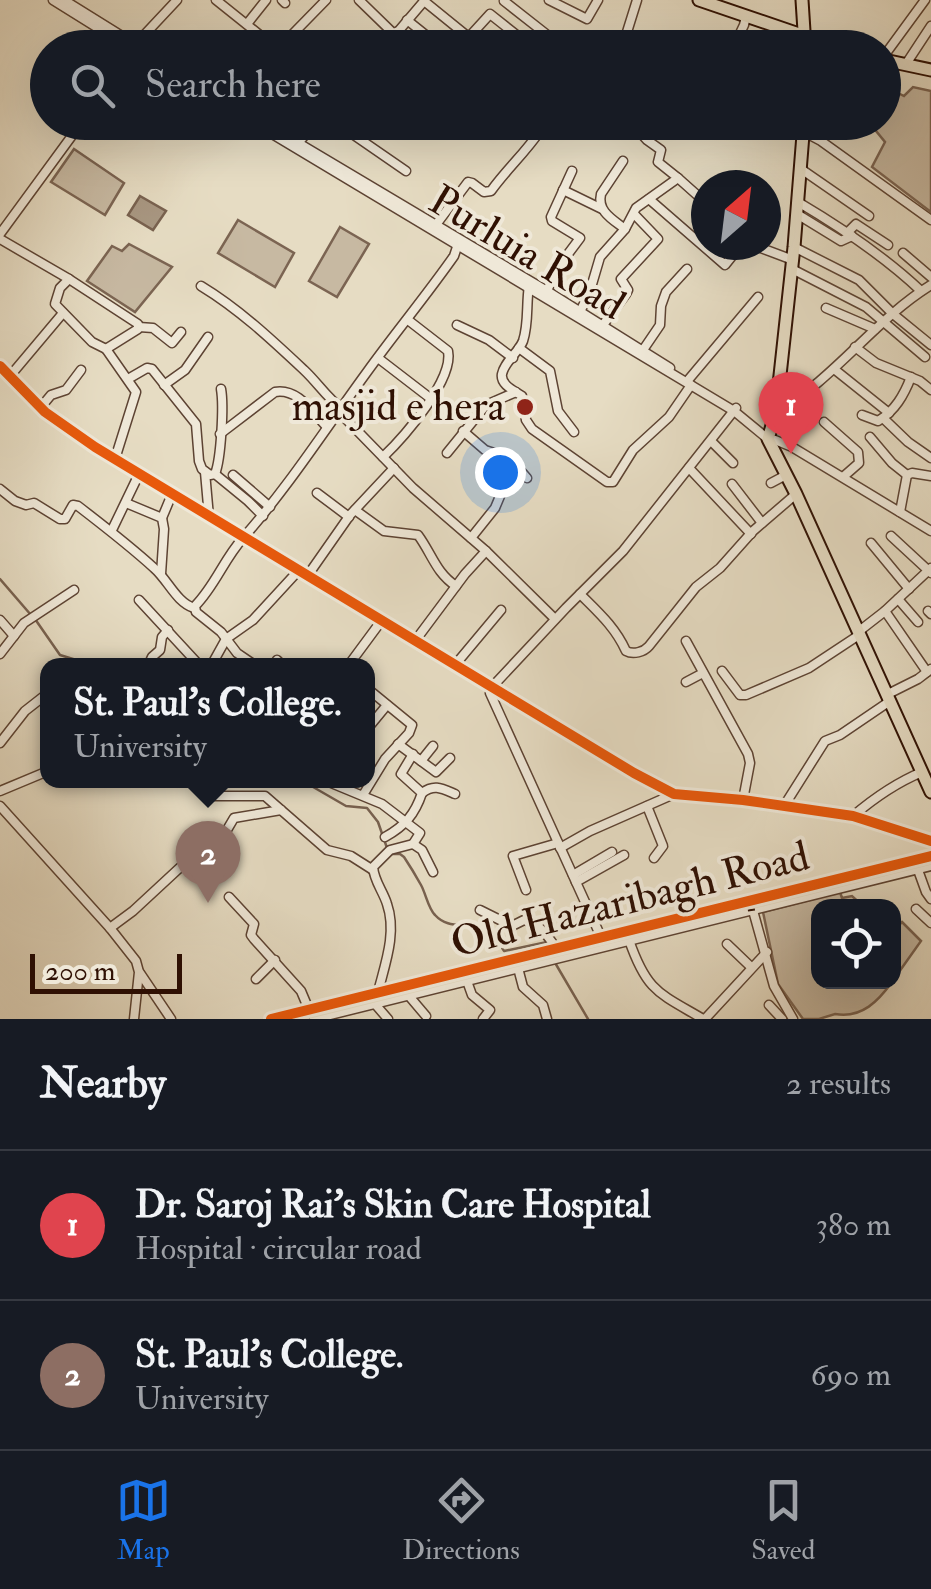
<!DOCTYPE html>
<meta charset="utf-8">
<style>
body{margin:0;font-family:"IM FELL Double Pica",serif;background:#20242c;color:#f1f3f6}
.controls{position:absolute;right:30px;bottom:30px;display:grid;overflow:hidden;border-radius:20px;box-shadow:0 10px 40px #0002}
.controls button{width:90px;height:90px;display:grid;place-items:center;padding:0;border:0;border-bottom:2px solid #363941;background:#171b24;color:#f1f3f6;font:50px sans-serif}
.compass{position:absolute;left:691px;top:170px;width:90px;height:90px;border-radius:50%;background:#171b24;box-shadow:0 10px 40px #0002;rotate:28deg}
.scale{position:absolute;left:30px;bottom:25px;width:152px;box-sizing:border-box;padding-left:10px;border:5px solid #2f1003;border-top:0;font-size:28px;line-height:35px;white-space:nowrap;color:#2f1003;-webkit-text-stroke:8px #efe8d8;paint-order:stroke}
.you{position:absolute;left:500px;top:472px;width:35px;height:35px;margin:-25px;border:8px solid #fff;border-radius:50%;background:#1a73e8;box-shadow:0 0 0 15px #1a73e833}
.badge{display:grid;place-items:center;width:65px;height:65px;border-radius:50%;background:#1a73e8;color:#fff;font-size:32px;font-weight:700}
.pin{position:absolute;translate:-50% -82px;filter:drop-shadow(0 2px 5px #0008)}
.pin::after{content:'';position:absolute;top:52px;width:35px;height:30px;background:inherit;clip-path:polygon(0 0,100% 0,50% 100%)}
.popup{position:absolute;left:40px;top:658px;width:335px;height:130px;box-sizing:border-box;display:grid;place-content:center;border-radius:20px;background:#171b24;filter:drop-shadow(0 2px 8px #0005);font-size:32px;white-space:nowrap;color:#9ea1a6}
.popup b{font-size:38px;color:#f1f3f6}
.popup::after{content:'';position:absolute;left:50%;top:100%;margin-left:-20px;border:20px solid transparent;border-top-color:#171b24}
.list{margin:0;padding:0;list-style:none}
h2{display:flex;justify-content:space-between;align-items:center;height:130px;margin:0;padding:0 40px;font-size:42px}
h2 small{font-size:32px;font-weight:400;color:#9ea1a6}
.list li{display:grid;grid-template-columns:65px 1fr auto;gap:30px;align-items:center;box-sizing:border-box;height:150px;padding:0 40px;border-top:2px solid #363941}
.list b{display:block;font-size:38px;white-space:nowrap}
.list p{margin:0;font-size:32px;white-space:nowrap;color:#9ea1a6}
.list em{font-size:32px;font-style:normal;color:#9ea1a6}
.icon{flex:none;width:55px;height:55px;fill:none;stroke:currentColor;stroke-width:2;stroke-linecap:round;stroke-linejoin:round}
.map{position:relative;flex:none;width:931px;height:1019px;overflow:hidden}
.search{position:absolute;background:#171b24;box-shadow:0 10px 40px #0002;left:30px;right:30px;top:30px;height:110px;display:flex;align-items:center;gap:25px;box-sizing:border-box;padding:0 35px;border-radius:55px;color:#9ea1a6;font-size:38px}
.sheet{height:430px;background:#171b24}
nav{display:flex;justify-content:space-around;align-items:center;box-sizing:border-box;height:140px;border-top:2px solid #363941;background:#171b24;font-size:28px;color:#9ea1a6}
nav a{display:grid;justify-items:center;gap:5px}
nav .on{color:#1a73e8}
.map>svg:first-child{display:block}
.green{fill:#c7b9a2;stroke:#7b6452;stroke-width:2.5}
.water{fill:#a89782;stroke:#78614f;stroke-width:2.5}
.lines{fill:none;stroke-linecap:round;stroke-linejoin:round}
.stream{stroke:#78614f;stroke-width:2.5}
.minor-casing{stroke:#5d4333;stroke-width:11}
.major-casing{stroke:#2f1003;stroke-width:15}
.minor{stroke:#efe8d8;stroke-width:8}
.major{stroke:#e6dcc3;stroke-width:11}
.major-bridge-casing{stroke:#2f1003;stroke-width:15;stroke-linecap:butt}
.major-bridge{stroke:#e6dcc3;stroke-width:11}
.cycleway-casing{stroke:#efe8d8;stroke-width:16}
.cycleway{stroke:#e8590c;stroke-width:10}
.poi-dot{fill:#8f2418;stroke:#efe8d8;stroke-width:4}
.labels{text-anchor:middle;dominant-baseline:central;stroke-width:8;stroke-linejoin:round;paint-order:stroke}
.street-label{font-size:42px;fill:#2f1003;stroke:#efe8d8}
.poi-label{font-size:42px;fill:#2f1003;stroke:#efe8d8;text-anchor:end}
</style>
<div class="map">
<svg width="931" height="1019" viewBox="0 0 931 1019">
<rect width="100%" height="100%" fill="#e6dcc3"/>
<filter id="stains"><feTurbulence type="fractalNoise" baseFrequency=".002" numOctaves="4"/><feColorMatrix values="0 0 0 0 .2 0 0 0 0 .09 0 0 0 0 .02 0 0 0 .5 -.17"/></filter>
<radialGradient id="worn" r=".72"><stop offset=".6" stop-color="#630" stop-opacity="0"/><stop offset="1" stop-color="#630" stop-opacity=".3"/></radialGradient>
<g class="green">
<path d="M884 86 904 96 913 87 931 91V212L872 167 885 142 872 126V123L884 122Z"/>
<path d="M74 149 124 183 105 215 51 182Z"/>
<path d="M238 220 294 253 275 287 218 253Z"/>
<path d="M340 227 369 244 337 297 309 281Z"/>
<path d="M129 244 172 267 135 312 87 281 112 246 122 251Z"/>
<path d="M840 892 842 898 852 896 863 906H818V982H892C879 1000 862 1019 835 1014L819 1019H803L778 984 763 912Z"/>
<path d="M902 922 921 941 894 979V931Z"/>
</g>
<path class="water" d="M140 196 166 211 153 230 128 215Z"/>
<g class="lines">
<g class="stream">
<path d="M0 579 31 615"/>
<path d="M35 619 60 655 86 663"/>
<path d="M89 663 96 666"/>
<path d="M301 780 346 806 367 808 378 822 387 848"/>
<path d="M392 854H400L404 857C410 866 416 876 421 885 426 894 428 908 435 915 454 936 482 912 504 951L547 942 550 948"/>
<path d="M554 961 588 1019"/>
</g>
<defs>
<g id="minor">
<path d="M53 0 130 48"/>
<path d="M64 0 141 48"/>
<path d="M216 0 276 48"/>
<path d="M282 0 285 3"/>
<path d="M359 0 394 34"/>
<path d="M549 0 587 19 598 0"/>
<path d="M424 1 482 48"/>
<path d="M504 1 546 34 534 48"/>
<path d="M407 20 442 48"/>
<path d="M247 24 266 0"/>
<path d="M396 32 415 48"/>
<path d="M469 37 490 14 533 48"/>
<path d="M132 48 177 0"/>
<path d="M279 48 326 0"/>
<path d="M384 48 425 0"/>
<path d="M590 48 594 41 614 48"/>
<path d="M622 48 637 0"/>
<path d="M733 48 744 25 746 16"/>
<path d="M884 56 925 0"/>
<path d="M906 64 931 26"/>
<path d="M252 122 734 411 768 439"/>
<path d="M263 122 547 291 670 368"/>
<path d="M335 122 406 171"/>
<path d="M411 122 414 125"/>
<path d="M673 122 686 126 688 122"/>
<path d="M757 122 804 132 821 141 931 220"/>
<path d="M296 145 317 122"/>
<path d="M623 161 601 194C597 211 612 219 625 229"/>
<path d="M801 169 869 216"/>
<path d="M678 178 706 203"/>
<path d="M563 190 602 209"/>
<path d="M649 199 725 265 741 245"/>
<path d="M798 202C842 228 884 256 921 291"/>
<path d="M797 214 841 241 852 236"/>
<path d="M435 226 468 182 472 183 484 192 491 191C506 170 525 153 540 131L537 122"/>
<path d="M847 233 856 224 888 245"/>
<path d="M0 234 82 122"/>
<path d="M0 239 69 279 138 324V329L106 349 136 392 115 459"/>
<path d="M753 245 793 260"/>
<path d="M794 247 859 280 893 314 931 345"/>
<path d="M903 253 931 277"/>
<path d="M792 269 866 307 925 357"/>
<path d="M69 279 60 288 55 304 92 342 106 349"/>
<path d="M201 286C239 309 272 340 304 370 318 383 326 397 342 409"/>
<path d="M529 286C526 303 529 323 523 341 519 352 504 362 502 374 500 385 515 391 522 396L526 420 532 429 607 482H613L633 450 669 417 691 385"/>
<path d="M547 291 556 270 580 238 552 221 551 217 572 171"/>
<path d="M826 308 875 329"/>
<path d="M580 312 590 291 600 257 625 229 636 208 678 178 658 162 661 150 647 140 637 129 644 122"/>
<path d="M457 325 489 340 513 358"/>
<path d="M139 327 153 328 172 343 181 332"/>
<path d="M600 329 626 294 628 290 621 279 658 239 634 214"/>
<path d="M855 347 876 363 920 381 931 390"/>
<path d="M519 348 550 371 558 411 574 432"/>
<path d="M643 350 660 325 661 306 666 292 687 269"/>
<path d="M378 358 430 398"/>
<path d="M0 366 45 412 95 447 634 773 674 794 743 800 853 816 931 841"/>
<path d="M834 369 889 413"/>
<path d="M10 376 63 313"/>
<path d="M128 379 147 368 152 369 196 424 199 461 202 469 210 475 215 474C221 459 224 406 221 389"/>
<path d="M689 379 758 297"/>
<path d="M164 385 185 370 208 337"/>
<path d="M41 407 51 395 66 390 81 370"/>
<path d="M776 412C835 379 874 320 931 285"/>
<path d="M340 413 413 488 486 551 465 574 415 641"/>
<path d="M862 415 878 421C895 411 904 395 911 377"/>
<path d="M883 418 908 442 931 458"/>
<path d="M824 422 858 452 859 463 843 477"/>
<path d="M463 431 485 450 503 456 514 463 527 478"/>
<path d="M220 434 275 392C298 388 312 412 327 427"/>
<path d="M870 437 892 463 907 475"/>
<path d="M775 440 792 447 931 531"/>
<path d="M711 441 733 463"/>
<path d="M447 453 486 405 516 392"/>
<path d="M383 457C403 438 454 380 448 351L408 320"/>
<path d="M689 468 751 534"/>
<path d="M205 472 209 517"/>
<path d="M215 474 248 501 263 516"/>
<path d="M233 475 270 507"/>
<path d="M771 483 786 475"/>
<path d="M732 484 762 523"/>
<path d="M0 489 15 501 26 505 34 503 60 519H65L73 505 78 506C104 526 130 546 154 568 168 580 176 602 194 608"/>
<path d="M317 493 349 517"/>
<path d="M126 503 162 518 164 529 161 574"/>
<path d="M355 510 384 531 418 535C432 554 436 573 456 586"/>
<path d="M900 512 907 475 912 473 931 476"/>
<path d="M162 518 172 494"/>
<path d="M112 530 139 474"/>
<path d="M891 536 931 573"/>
<path d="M471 538 495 508 514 463"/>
<path d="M871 543 909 589"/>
<path d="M486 551 555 619"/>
<path d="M308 575 350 515 394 468"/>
<path d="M580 594C599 613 615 627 626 651 633 655 644 652 649 646L696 587 720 568 753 531 796 494"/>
<path d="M898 599 918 622"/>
<path d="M139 600 200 666"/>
<path d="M885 611 927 672"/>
<path d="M928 611 931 614"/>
<path d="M0 620 14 636"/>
<path d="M858 632 885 611 931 568"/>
<path d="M686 641 748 754 750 763 743 800"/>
<path d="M0 654 24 623 74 590"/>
<path d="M277 660 283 666"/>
<path d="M455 665 501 610"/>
<path d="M148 666 152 657 160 650 162 637 168 630"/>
<path d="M211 666 226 639 253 620 299 570"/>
<path d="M256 666 237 653 221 632 196 612 195 606C215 586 224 559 243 538 289 486 326 428 367 372 395 333 426 296 454 256L458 244"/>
<path d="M348 666 382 620"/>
<path d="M722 671 740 695H746L809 668 859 635"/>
<path d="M686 682 703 673"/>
<path d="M892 692 918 679 931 669"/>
<path d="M368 728 387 705"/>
<path d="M0 743 25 711 48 693"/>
<path d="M398 744 436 772 450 758"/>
<path d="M421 761 433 746"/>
<path d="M189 780 215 796H265L327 850 351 856 373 870"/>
<path d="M324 780 382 804 420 833 413 844 390 850 373 867C374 881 383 891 387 904 397 933 385 964 378 992"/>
<path d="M0 791 48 771"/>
<path d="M422 793C434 784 441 788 455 794"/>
<path d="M363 795 385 759 409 733 412 725 368 689"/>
<path d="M0 806 110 928 136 961 139 972 134 1019"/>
<path d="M647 806 663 846 654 858"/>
<path d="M784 806 825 741 840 735 890 701"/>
<path d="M853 816C873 799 898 782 922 772"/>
<path d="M385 837C405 826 415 814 422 793L401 774 413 754"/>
<path d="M413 844 422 850 433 872"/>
<path d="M560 848 590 831 674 794"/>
<path d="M918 870 926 892 931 899"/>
<path d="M573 875 612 852"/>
<path d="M576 882 624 855"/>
<path d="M526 890 513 856 558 843"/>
<path d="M229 897 254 924 251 935 254 939 301 991 309 1010"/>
<path d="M752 907 774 986 793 1019"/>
<path d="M916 909 931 923"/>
<path d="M480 910 512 926 524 920C540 923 547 936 557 949"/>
<path d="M110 928 133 911 187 861 224 835 234 818 281 810"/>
<path d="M601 937 490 693 492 687 566 608 623 551 736 408"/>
<path d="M629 940C647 992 659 993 703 1019"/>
<path d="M727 944 751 967"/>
<path d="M518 968 523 987 543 1005 547 1019"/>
<path d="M140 973 171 1019"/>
<path d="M256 979 275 960"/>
<path d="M467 981 472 995 490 1010 483 1019"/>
<path d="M409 996 426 1016"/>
<path d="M375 1004 388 1019"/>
<path d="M769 1005 782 1019"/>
<path d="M271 1019 291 1014"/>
<path d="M314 1019 931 866"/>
<path d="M705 1019 767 952"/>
</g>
<g id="major">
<path d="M699 0 799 34"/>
<path d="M802 0 804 31"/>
<path d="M807 37 842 48"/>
<path d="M884 60 931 70"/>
<path d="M804 122 794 247 776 412 768 439 796 494 931 792"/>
<path d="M754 903 931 859"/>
<path d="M286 1019 747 904"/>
</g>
</defs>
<use href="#minor" class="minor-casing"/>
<use href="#major" class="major-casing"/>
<use href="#minor" class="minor"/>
<use href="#major" class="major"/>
<defs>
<path id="major-bridge" d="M747 904 754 903"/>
</defs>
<use href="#major-bridge" class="major-bridge-casing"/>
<use href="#major-bridge" class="major-bridge"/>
<defs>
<g id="cycleway">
<path d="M0 366 45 412 95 447 634 773 674 794 743 800 853 816 931 841"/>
<path d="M271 1019 931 856"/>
</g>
</defs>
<use href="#cycleway" class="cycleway-casing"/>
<use href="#cycleway" class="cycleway"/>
</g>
<circle class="poi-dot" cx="525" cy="407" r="10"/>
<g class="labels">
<g class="street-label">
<text transform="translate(527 253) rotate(31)">Purluia Road</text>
<text transform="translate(630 900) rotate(-14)">Old Hazaribagh Road</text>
</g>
<g class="poi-label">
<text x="505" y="407">masjid e hera</text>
</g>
</g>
<rect width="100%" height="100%" filter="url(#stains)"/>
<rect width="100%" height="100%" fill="url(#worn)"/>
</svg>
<div class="controls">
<button><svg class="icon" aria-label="locate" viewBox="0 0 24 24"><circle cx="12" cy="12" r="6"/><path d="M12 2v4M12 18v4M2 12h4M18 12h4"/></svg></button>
</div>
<svg class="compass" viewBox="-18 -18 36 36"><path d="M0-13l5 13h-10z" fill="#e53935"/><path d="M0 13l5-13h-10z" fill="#9ea1a6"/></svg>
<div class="scale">200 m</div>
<div class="you"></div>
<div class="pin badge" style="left:791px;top:454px;background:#e0444e">1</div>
<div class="pin badge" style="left:208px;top:903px;background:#8d6e63">2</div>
<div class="popup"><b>St. Paul's College.</b>University</div>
<div class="search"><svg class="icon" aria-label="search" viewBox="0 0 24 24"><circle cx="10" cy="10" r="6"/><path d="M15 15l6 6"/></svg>Search here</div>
</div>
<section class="sheet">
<h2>Nearby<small>2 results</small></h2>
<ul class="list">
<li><span class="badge" style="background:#e0444e">1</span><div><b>Dr. Saroj Rai's Skin Care Hospital</b><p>Hospital · circular road</p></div><em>380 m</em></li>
<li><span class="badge" style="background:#8d6e63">2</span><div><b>St. Paul's College.</b><p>University</p></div><em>690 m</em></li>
</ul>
</section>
<nav>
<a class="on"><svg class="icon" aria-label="map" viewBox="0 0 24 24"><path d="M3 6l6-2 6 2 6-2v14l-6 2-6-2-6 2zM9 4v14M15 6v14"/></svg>Map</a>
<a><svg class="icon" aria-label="directions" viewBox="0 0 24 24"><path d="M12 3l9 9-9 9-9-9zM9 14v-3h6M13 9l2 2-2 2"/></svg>Directions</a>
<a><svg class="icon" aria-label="saved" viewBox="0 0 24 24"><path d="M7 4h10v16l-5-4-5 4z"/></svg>Saved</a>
</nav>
